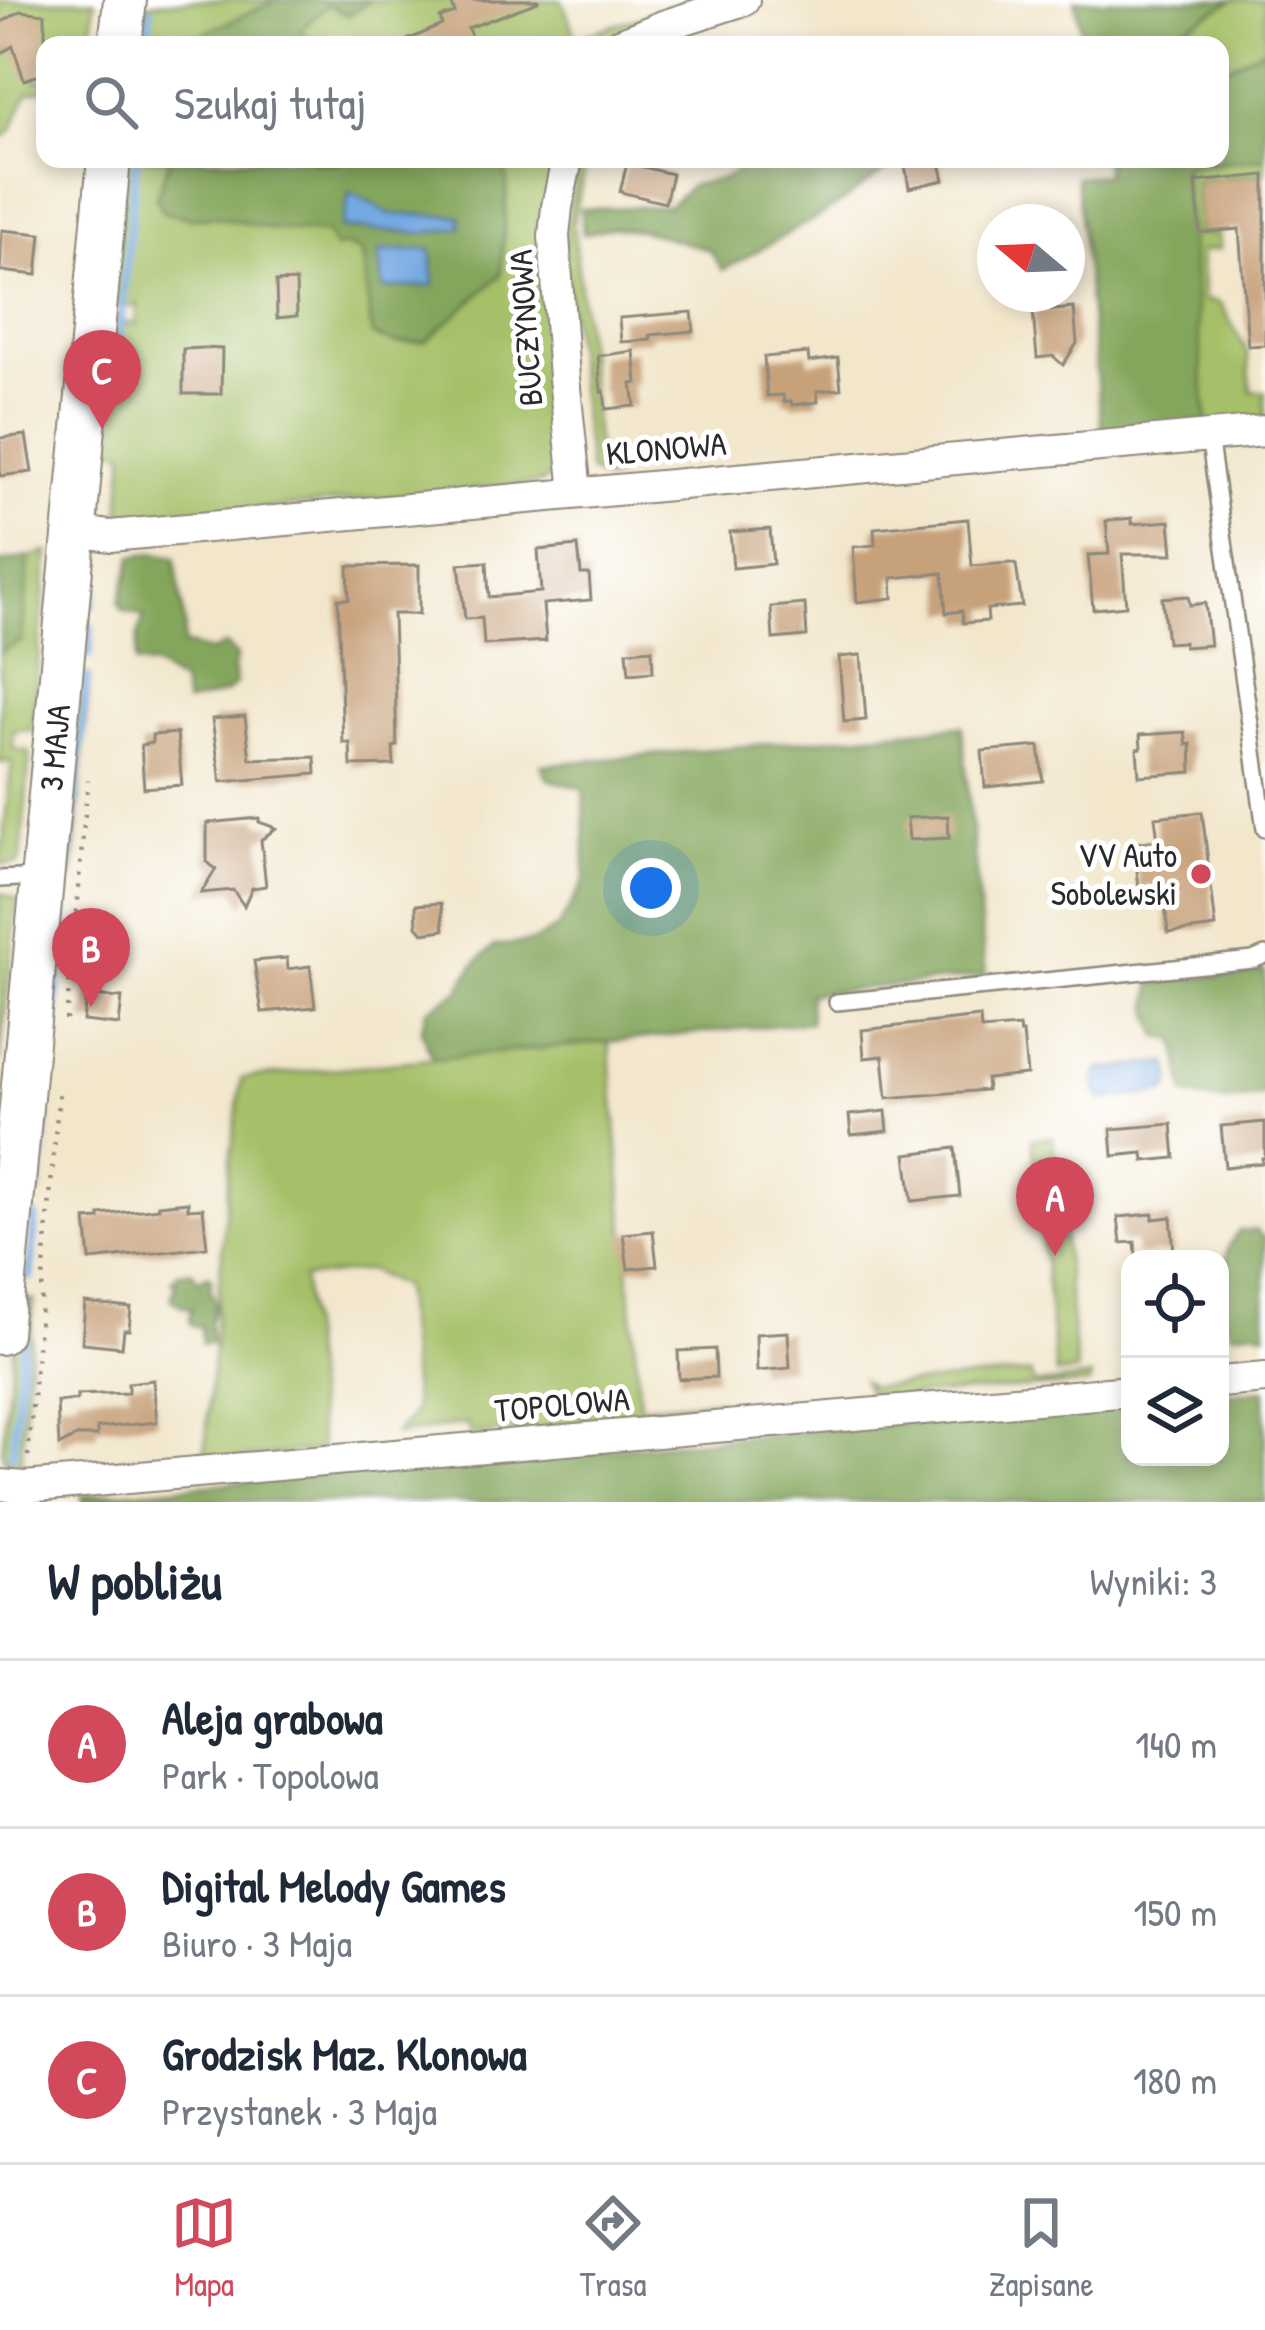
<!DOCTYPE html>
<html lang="pl">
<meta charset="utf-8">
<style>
body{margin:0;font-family:"Patrick Hand",sans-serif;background:#f2f2f3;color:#1f2937}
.controls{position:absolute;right:36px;bottom:36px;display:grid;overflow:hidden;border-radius:24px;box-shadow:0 6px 18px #0003}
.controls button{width:108px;height:108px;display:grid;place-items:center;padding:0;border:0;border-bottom:3px solid #e0e1e3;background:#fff;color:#1f2937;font:60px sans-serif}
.compass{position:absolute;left:977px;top:204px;width:108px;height:108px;border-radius:50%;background:#fff;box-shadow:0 6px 18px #0003;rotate:289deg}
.you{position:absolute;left:651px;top:888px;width:42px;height:42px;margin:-30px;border:9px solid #fff;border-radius:50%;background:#1a73e8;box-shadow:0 0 0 18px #1a73e833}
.badge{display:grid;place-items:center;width:78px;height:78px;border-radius:50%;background:#d1495b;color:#fff;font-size:39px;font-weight:700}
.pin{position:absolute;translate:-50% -99px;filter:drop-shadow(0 3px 6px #0008)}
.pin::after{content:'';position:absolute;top:63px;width:42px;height:36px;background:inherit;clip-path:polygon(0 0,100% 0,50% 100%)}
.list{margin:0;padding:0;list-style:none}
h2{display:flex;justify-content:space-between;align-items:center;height:156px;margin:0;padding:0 48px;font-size:51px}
h2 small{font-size:39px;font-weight:400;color:#747a83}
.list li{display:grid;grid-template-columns:78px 1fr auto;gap:36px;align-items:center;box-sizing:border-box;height:168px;padding:0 48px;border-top:3px solid #e0e1e3}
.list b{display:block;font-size:45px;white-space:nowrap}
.list p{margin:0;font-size:39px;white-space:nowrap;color:#747a83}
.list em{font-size:39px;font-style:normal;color:#747a83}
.icon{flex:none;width:66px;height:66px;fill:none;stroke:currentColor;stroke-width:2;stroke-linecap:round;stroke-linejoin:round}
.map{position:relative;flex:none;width:1265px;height:1502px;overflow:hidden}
.search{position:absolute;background:#fff;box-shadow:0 6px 18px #0003;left:36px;right:36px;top:36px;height:132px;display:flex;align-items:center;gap:30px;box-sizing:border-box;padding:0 42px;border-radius:24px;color:#747a83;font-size:45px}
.sheet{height:660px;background:#fff}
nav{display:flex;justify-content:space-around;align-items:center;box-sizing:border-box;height:168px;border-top:3px solid #e0e1e3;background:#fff;font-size:33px;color:#747a83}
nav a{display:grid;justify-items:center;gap:6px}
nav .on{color:#d1495b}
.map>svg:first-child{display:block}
.green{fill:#a5c067;stroke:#687649;stroke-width:3}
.forest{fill:#84a65c;stroke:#586844;stroke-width:3}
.water{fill:#75a9e2;stroke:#506a86;stroke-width:3}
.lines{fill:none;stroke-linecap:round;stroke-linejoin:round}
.stream{stroke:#75a9e2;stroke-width:8}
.building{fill:#c7a17a}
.lane-casing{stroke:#8e887b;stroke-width:20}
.street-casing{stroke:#8e887b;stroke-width:34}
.secondary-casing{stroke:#8e887b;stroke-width:46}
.path{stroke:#8e887b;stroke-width:4.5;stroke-dasharray:3 9;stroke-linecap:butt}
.lane{stroke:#fff;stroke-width:15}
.street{stroke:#fff;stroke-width:30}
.secondary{stroke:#fff;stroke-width:42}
.poi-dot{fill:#d1495b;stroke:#fff;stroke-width:4.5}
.labels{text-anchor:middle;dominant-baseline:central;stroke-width:10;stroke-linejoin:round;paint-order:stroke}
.street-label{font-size:33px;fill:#2b2b2b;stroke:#fff}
.poi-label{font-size:33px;fill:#2b2b2b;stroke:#fff;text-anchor:end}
</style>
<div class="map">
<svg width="1265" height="1502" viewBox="0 0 1265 1502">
<rect width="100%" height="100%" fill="#fff"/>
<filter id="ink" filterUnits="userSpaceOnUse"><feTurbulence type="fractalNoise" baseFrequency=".00833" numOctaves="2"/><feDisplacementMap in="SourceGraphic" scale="24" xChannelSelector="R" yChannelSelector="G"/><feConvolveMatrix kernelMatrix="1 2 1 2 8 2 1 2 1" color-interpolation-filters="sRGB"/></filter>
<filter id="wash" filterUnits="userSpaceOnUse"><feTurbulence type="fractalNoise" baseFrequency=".004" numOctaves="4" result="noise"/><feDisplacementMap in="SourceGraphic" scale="48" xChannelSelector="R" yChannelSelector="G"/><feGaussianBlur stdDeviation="2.7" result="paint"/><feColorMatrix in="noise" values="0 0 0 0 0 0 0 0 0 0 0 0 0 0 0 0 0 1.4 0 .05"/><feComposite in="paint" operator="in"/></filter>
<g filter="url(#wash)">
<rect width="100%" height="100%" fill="#f2e6cb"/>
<g class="green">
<path d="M0 0H95L91 45H45L35 76 37 81 45 79V89L28 93 10 133 0 138V54L16 44 0 23Z"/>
<path d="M191 0H562L576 38 690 0H717L602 45H136L140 7C149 1 178 2 191 0Z"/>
<path d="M1233 0H1265V47L1220 71V45H1153Z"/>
<path d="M1265 157V173L1195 182 1199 235 1218 234 1220 249 1200 252 1204 301 1217 302 1222 306 1248 354 1251 391 1265 392V422L1207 426 1183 166Z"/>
<path d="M126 159H557V461L551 476 541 483 119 522 125 451 105 448 110 402 104 401 111 320 136 324 138 304 132 307 112 304Z"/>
<path d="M576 170 584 173 573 222 598 456 620 475 607 481 589 471 563 253Z"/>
<path d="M48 552 32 730H14L13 749 30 752 21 858 17 864 0 865 12 761 0 763V652L22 640 29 557Z"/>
<path d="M84 675 90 676 73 877 65 876 58 868 76 681Z"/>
<path d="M0 893 17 899 0 1063Z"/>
<path d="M609 1041 640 1406 719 1400 716 1413 471 1435 466 1424 395 1435 415 1411 402 1287 368 1270 303 1278 321 1450 108 1472 107 1462 205 1451 229 1168 242 1078Z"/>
<path d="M1053 1137 1077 1372 1056 1374 1032 1139Z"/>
<path d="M24 1299 34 1300 20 1471 6 1461 2 1450 18 1305Z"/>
<path d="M1030 1373 1034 1385 1091 1377 1089 1384 887 1397 868 1394 863 1381 871 1387Z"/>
</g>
<g class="forest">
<path d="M277 0H370L349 15 327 5 301 30 313 45H193L205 33Z"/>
<path d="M1075 0H1233L1153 45H1084Z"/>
<path d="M1265 47V158L1183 166 1207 422 1102 431 1076 177 1106 174 1104 159H1220V71Z"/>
<path d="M170 159H307C330 171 354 152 383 165L389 159H503L507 182 501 275 426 341 395 343 372 335 362 252 347 246 334 248 327 233 273 229 216 217 190 218 163 212 156 198Z"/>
<path d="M756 159H901L830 210 723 270 709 250 646 231 612 227 583 234 581 209 668 206 692 185 723 179Z"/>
<path d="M154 553 175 557 185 627 183 644 211 652 225 645 237 656 233 669 236 684 226 693 186 704 181 683 155 667 135 663 138 635 144 616 124 611 119 603 133 556Z"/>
<path d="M29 557 22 641 0 652V563Z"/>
<path d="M962 726 986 976 809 994 810 1022 433 1059 421 1031 427 1010 458 991 473 966 494 946 533 942 559 927 585 880 584 789 548 779 541 765Z"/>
<path d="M1265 971V1094C1233 1102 1216 1104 1185 1094L1176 1040 1159 1037 1150 1011 1152 983Z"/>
<path d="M1255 1230 1265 1239V1333L1253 1330 1233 1333C1213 1304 1225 1306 1226 1277 1227 1255 1223 1251 1239 1231Z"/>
<path d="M191 1271 199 1281 208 1275 212 1280 210 1286 215 1304 210 1324 211 1343 202 1344 201 1326H193L189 1321 191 1307H184L171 1299 176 1285 172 1280 179 1273Z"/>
<path d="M1265 1390V1502H82V1496L1130 1402V1457H1220V1394Z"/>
</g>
<g class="water">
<path d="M350 192 390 214 461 216V228L423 233 341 228Z"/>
<path d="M431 249 434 285 383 289 380 251Z"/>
<path d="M1165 1062 1169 1065C1173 1075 1173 1084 1165 1092L1104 1100C1093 1093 1093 1081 1099 1070Z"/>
</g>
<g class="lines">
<g class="stream">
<path d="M147 45 150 10"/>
<path d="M114 396 136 159"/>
<path d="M93 604 98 556"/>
<path d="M89 655 91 627"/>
<path d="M69 867 87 678"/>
<path d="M61 952 65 910"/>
<path d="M52 1049 59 978"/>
<path d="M48 1100 49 1083"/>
<path d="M38 1191 46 1121"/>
<path d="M30 1277 35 1217"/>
<path d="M12 1456 27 1305"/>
</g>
</g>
<g id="blocks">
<g class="building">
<path d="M450 0H538V2L468 28 474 45H396L442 25 440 18 455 13Z"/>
<path d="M21 11 45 14V73L24 80 13 46 0 54V23Z"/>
<path d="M904 159H939L944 180 909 188Z"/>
<path d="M627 163 672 174 665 203 620 192Z"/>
<path d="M1265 175V345L1248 346 1239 229 1200 233 1196 182Z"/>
<path d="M2 230 41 234 37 275 0 271Z"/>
<path d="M296 281 297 316 277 318 276 282Z"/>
<path d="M1074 308 1077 343 1063 365 1053 356 1037 358 1033 312Z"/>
<path d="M692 312 694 331 650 335 651 340 621 342 619 318Z"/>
<path d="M204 348 222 349 221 394H183V349Z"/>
<path d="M634 351 637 383 632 384 635 406 606 409 604 391 601 392 598 356Z"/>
<path d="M808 353 809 362 838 358 841 389 817 391 818 402 792 405 791 401 784 402 783 395 767 396 764 357Z"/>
<path d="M26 435 32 472 0 476V438Z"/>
<path d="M1132 518V524L1170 521 1173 554H1122L1126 606 1093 609 1088 555 1109 554 1106 521Z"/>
<path d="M968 519 972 566 1010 563 1016 565 1022 606 987 609 988 621 963 623 962 611 946 613 943 573 892 578 893 598 857 602 853 547 875 545 874 528Z"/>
<path d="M770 529 773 564 733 568 730 532Z"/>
<path d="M578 546 581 574H589L591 600 543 604 546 641 484 645 482 618 465 619 459 564 487 562 489 597 541 592 538 550Z"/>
<path d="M419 565V614H393L397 746 393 747 394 765 351 766 350 743H343L338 599H349L348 566Z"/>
<path d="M1188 596 1190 605 1205 603 1210 645 1184 647 1183 642 1167 643 1162 598Z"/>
<path d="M805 604 807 636 773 639 771 607Z"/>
<path d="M652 649 653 672 629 674 627 651Z"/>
<path d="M861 655 866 720 844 722 839 657Z"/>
<path d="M245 716 250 759 315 757 316 774 221 782 212 719Z"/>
<path d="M1185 732 1187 745 1191 744 1192 772 1139 776 1137 749 1141 748 1140 735Z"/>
<path d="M177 733 182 785 144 788 141 745 152 743V735Z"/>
<path d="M1039 746 1043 781 985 787 982 751Z"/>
<path d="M1202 812 1216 927 1168 933 1163 885 1139 888 1134 843 1158 840 1155 817Z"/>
<path d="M948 816 949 838 909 840 907 818Z"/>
<path d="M259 818V822L276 828 261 840 266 886 252 888 244 906 233 890 201 893 216 869 207 862V823Z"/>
<path d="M441 903 444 930 423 933 417 926 416 905Z"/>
<path d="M287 958 288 969 310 966 315 1007 262 1012 254 961Z"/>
<path d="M86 996 122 998 119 1025 83 1021Z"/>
<path d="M980 1017 981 1030 1019 1027 1020 1033H1023L1027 1075 986 1079 987 1090 887 1098 883 1056 864 1058 862 1030Z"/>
<path d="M886 1111 888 1131 851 1135 849 1115Z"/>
<path d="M1265 1122V1158H1262V1163L1225 1167 1221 1126Z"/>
<path d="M1172 1124 1175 1158 1144 1161 1143 1153 1113 1156 1111 1129Z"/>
<path d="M955 1148 960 1196 912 1201 906 1154Z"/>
<path d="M188 1202V1209L203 1208 207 1247 90 1260 86 1220 100 1219V1215L159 1208 158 1205Z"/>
<path d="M1153 1214V1219L1171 1217 1174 1252 1136 1255 1135 1242 1121 1243 1118 1217Z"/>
<path d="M653 1231 657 1266 628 1269 623 1234Z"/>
<path d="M85 1303 131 1308 129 1330H124L122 1347 82 1343Z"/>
<path d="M788 1332 790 1368 757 1371 756 1334Z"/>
<path d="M715 1349 716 1377 679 1379 678 1351Z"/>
<path d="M153 1380 157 1422 97 1428V1436H77L59 1446 57 1402 77 1400V1395L128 1393V1383Z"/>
</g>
</g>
</g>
<g filter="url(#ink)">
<use href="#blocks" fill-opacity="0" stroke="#8e887b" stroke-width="3"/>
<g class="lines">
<defs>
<g id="lane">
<path d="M1209 436 1265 829"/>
<path d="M0 879 39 877"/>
<path d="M837 1002 1253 960 1265 955"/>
</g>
<g id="street">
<path d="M617 45 663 26 744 0"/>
<path d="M567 159 557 207 554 236 564 378 576 492"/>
<path d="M75 531 110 536 1265 431"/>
<path d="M1220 1382 1265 1378"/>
<path d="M0 1485 25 1487 1130 1391"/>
</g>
<g id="secondary">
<path d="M120 45 125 0"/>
<path id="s1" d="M0 1333 109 159"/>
</g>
</defs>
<use href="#lane" class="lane-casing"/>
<use href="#street" class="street-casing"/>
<use href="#secondary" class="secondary-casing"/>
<g class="path">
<path d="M66 1020 88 780"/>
<path d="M28 1456 59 1091"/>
</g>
<use href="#lane" class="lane"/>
<use href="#street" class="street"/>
<use href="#secondary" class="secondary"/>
</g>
</g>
<circle class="poi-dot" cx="1201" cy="874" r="12"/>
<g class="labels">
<g class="street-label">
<text transform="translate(525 328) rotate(-94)">BUCZYNOWA</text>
<text transform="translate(666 448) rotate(-5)">KLONOWA</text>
<text stroke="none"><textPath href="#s1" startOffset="588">3 MAJA</textPath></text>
<text transform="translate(562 1404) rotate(-5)">TOPOLOWA</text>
</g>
<g class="poi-label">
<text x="1177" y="855">VV Auto<tspan x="1177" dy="38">Sobolewski</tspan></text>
</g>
</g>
</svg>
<div class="controls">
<button><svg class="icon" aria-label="locate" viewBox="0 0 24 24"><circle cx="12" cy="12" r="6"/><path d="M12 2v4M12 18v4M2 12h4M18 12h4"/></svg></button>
<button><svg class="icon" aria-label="layers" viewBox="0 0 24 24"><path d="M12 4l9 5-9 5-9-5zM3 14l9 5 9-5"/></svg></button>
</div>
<svg class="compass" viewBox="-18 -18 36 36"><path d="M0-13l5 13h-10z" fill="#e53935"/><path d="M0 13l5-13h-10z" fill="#747a83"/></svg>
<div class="you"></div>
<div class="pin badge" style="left:1055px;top:1256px">A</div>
<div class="pin badge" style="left:91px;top:1007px">B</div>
<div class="pin badge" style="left:102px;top:429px">C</div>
<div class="search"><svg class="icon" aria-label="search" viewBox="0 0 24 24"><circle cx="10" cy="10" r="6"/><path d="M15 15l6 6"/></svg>Szukaj tutaj</div>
</div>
<section class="sheet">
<h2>W pobliżu<small>Wyniki: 3</small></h2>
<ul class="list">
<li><span class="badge">A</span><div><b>Aleja grabowa</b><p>Park · Topolowa</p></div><em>140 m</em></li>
<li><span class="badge">B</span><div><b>Digital Melody Games</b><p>Biuro · 3 Maja</p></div><em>150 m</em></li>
<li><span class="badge">C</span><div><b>Grodzisk Maz. Klonowa</b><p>Przystanek · 3 Maja</p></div><em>180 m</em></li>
</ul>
</section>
<nav>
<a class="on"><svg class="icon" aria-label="map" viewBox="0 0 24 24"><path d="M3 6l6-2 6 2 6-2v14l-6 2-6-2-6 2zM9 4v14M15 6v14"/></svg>Mapa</a>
<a><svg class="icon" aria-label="directions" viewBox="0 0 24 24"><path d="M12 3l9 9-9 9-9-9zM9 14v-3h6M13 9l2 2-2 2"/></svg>Trasa</a>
<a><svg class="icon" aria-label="saved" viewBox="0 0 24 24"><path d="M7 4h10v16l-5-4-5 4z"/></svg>Zapisane</a>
</nav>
